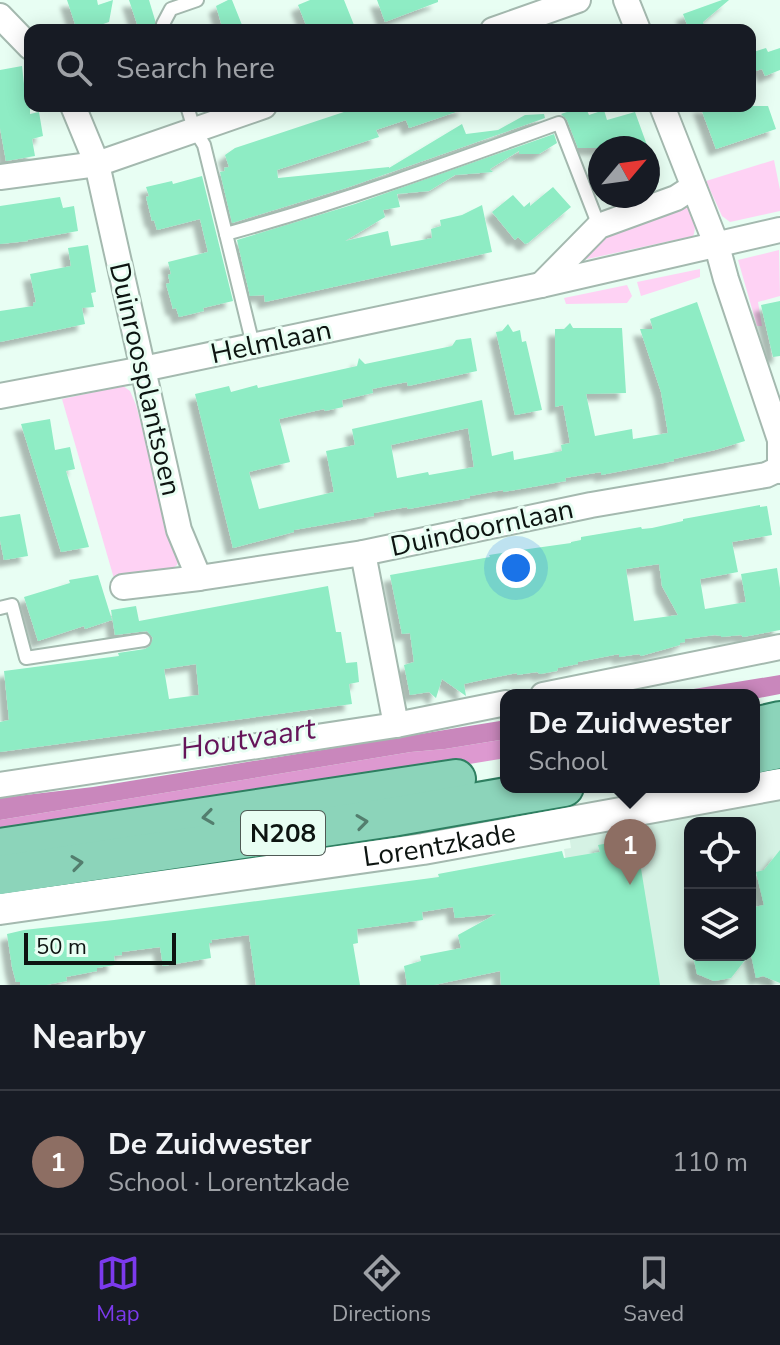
<!DOCTYPE html>
<meta charset="utf-8">
<style>
body{margin:0;font-family:"Nunito Sans",sans-serif;background:#242831;color:#f1f3f6}
.controls{position:absolute;right:24px;bottom:24px;display:grid;overflow:hidden;border-radius:16px;box-shadow:0 4px 20px #0003}
.controls button{width:72px;height:72px;display:grid;place-items:center;padding:0;border:0;border-bottom:2px solid #363941;background:#171b24;color:#f1f3f6;font:40px sans-serif}
.compass{position:absolute;left:588px;top:136px;width:72px;height:72px;border-radius:50%;background:#171b24;box-shadow:0 4px 20px #0003;rotate:61deg}
.scale{position:absolute;left:24px;bottom:20px;width:152px;box-sizing:border-box;padding-left:8px;border:4px solid #0d1411;border-top:0;font-size:22px;line-height:28px;white-space:nowrap;color:#0d1411;-webkit-text-stroke:6px #e8fef3;paint-order:stroke}
.you{position:absolute;left:516px;top:568px;width:28px;height:28px;margin:-20px;border:6px solid #fff;border-radius:50%;background:#1a73e8;box-shadow:0 0 0 12px #1a73e833}
.badge{display:grid;place-items:center;width:52px;height:52px;border-radius:50%;background:#7c3aed;color:#fff;font-size:26px;font-weight:700}
.pin{position:absolute;translate:-50% -66px;filter:drop-shadow(0 2px 4px #0008)}
.pin::after{content:'';position:absolute;top:42px;width:28px;height:24px;background:inherit;clip-path:polygon(0 0,100% 0,50% 100%)}
.popup{position:absolute;left:500px;top:689px;width:260px;height:104px;box-sizing:border-box;display:grid;place-content:center;border-radius:16px;background:#171b24;filter:drop-shadow(0 2px 6px #0005);font-size:26px;white-space:nowrap;color:#9ea1a6}
.popup b{font-size:30px;color:#f1f3f6}
.popup::after{content:'';position:absolute;left:50%;top:100%;margin-left:-16px;border:16px solid transparent;border-top-color:#171b24}
.list{margin:0;padding:0;list-style:none}
h2{display:flex;justify-content:space-between;align-items:center;height:104px;margin:0;padding:0 32px;font-size:34px}
h2 small{font-size:26px;font-weight:400;color:#9ea1a6}
.list li{display:grid;grid-template-columns:52px 1fr auto;gap:24px;align-items:center;box-sizing:border-box;height:144px;padding:0 32px;border-top:2px solid #363941}
.list b{display:block;font-size:30px;white-space:nowrap}
.list p{margin:0;font-size:26px;white-space:nowrap;color:#9ea1a6}
.list em{font-size:26px;font-style:normal;color:#9ea1a6}
.icon{flex:none;width:44px;height:44px;fill:none;stroke:currentColor;stroke-width:2;stroke-linecap:round;stroke-linejoin:round}
.map{position:relative;flex:none;width:780px;height:985px;overflow:hidden}
.search{position:absolute;background:#171b24;box-shadow:0 4px 20px #0003;left:24px;right:24px;top:24px;height:88px;display:flex;align-items:center;gap:20px;box-sizing:border-box;padding:0 28px;border-radius:16px;color:#9ea1a6;font-size:30px}
.sheet{height:248px;background:#171b24}
nav{display:flex;justify-content:space-around;align-items:center;box-sizing:border-box;height:112px;border-top:2px solid #363941;background:#171b24;font-size:22px;color:#9ea1a6}
nav a{display:grid;justify-items:center;gap:4px}
nav .on{color:#7c3aed}
.map>svg:first-child{display:block}
.built{fill:#d5f2e4;fill-rule:evenodd}
.green{fill:#fed2f4}
.forest{fill:#dd99d0}
.water{fill:#c987bc}
.building{fill:#8eecc4;fill-rule:evenodd;filter:url(#shadow)}
.lines{fill:none;stroke-linecap:round;stroke-linejoin:round}
.service-casing{stroke:#a4b9af;stroke-width:16}
.minor-casing{stroke:#a4b9af;stroke-width:28}
.tertiary-casing{stroke:#a4b9af;stroke-width:34}
.primary-casing{stroke:#2e7f61;stroke-width:42}
.service{stroke:#fff;stroke-width:12}
.minor{stroke:#fff;stroke-width:24}
.tertiary{stroke:#fff;stroke-width:30}
.primary{stroke:#8cd4ba;stroke-width:38}
.oneway{stroke:#537e6e}
.labels{text-anchor:middle;dominant-baseline:central;stroke-width:6;stroke-linejoin:round;paint-order:stroke}
.shield{fill:#e8fef3;stroke:#4f5a55;stroke-width:2}
.shield-label{font-size:26px;font-weight:bold;fill:#0d1411}
.street-label{font-size:28px;fill:#0d1411;stroke:#e8fef3}
.water-label{font-size:30px;font-style:italic;fill:#641459;stroke:#e8fef3}
</style>
<div class="map">
<svg width="780" height="985" viewBox="0 0 780 985">
<defs>
<filter id="shadow"><feDropShadow dx="-7" dy="7" stdDeviation="2" flood-color="#0004"/></filter>
</defs>
<rect width="100%" height="100%" fill="#e8fef3"/>
<path class="built" d="M780 797V984L613 985 577 926 564 849 571 848 569 835ZM690 823H750V955H690Z"/>
<g class="green">
<path d="M774 160 780 190V211L730 222 722 216 706 181Z"/>
<path d="M683 208H688C694 214 697 228 693 236L583 260V257L603 237Z"/>
<path d="M779 250 780 296 758 302 762 326H757L738 260Z"/>
<path d="M700 269V277L641 296 637 282Z"/>
<path d="M627 285 632 296 627 303 566 304 564 298Z"/>
<path d="M123 386 130 391 136 405 178 562 177 565 170 570 115 582 62 399Z"/>
</g>
<path class="forest" d="M506 739V758L0 841V820L411 752 445 749Z"/>
<g class="water">
<path d="M780 675V694L754 699V695H657Z"/>
<path d="M506 720V739L445 749 411 752 0 820V798L93 787Z"/>
</g>
<g class="building">
<path d="M67 0H97L98 5 113 0 109 22 85 30H77Z"/>
<path d="M129 0H149L155 20 156 30H139Z"/>
<path d="M228 0H232L244 30H223L216 6Z"/>
<path d="M310 0H344L356 30H308L298 5Z"/>
<path d="M377 0H438V2L385 22Z"/>
<path d="M722 0H729L703 22 704 25 689 30 683 14Z"/>
<path d="M766 48 768 52 780 48V70L765 76 762 69 750 73V53Z"/>
<path d="M22 66 24 84 30 83V114L39 112 43 136 32 139 35 156 6 161 0 128V70Z"/>
<path d="M362 106H465V109L409 128 406 120 376 130 379 137 277 170 278 178 389 167V168L462 124 466 134 498 130 525 115 544 114 545 118 349 187 232 223 220 172 225 171 224 168 229 167 225 155 235 148Z"/>
<path d="M585 106 589 115 604 110 607 120 635 112 648 148H578L567 120 561 114Z"/>
<path d="M700 106H768L776 129 716 149Z"/>
<path d="M554 134 557 143 539 154H519V151L490 169 493 172 455 175 429 191 397 194 400 207 383 210 385 217 345 241 388 231 391 246 432 238 431 229 441 226 440 220 462 215 482 205 492 252 265 302 264 295 250 296 237 240 355 204Z"/>
<path d="M202 176 233 301 203 308 204 311 179 317 176 308 173 309 166 284 170 283 168 275 171 274 168 262 208 252 200 219 157 230 154 220 152 221 146 197 149 196 146 187 172 181 173 184Z"/>
<path d="M553 187 571 207 528 243 525 244 518 237 515 240 492 212 513 195 524 207 530 202V206Z"/>
<path d="M60 197 63 208 74 206 78 231 27 240 28 241 0 244V206Z"/>
<path d="M88 245 96 292 91 293 94 307 82 308 85 324 0 342V311L33 306V303L36 302 30 274 71 266 68 248Z"/>
<path d="M780 301V356L773 357 761 305Z"/>
<path d="M697 302 745 441 715 450 674 459V461L601 475V472L565 478 566 481 503 492V490L470 496V498L408 509 407 507 374 513V516L294 530V532L233 548 195 394 229 386 231 392 257 385 258 388 357 366 359 358 365 364 452 346 456 340 471 338 477 371 408 386 407 382 372 389 373 393 342 400 343 407 325 411 324 409 279 419 290 462 249 472 259 509 334 492 326 451 355 445 352 429 482 400 492 456 513 451 514 460 562 451 561 445 570 443 563 405 555 407V329H564L570 323 573 328H622L626 393 586 394 595 436 632 429 633 439 668 433 661 392 640 329H653L650 319ZM468 428 474 467 429 475 428 472 397 478 391 445Z"/>
<path d="M508 324 513 332 520 330 522 342 526 341 542 410 515 415 496 332 502 331Z"/>
<path d="M50 419 55 450 70 447 75 469 66 471 89 547 61 552 21 424Z"/>
<path d="M760 505V507L767 506 772 535 732 542 738 572 700 579 705 609 746 602 741 574 777 568 780 588V630L743 637 741 635 721 637V636L715 635 685 639V642L680 643V645L641 656 639 654 619 657V654L578 662V664L558 668 557 671 540 674 537 672 517 675V673L482 680 464 684 466 696 442 679 436 698 429 692 410 695 404 665 414 662 410 633 402 634 390 575 490 557 489 555 514 551 571 543V542L581 540V537L641 527 642 529 652 528 683 521V519ZM659 564 662 586 678 615 634 621 626 569Z"/>
<path d="M20 514 28 556 4 560 0 540V517Z"/>
<path d="M98 575 112 620 85 629 84 626 38 641 24 597 70 583 69 580Z"/>
<path d="M328 586 336 632H341L346 663 357 662 359 682 349 684 352 704 0 752V722L9 720 4 671 119 656 118 653 145 649 150 646 153 638 147 631 115 635 111 610 136 606 139 621ZM196 664 199 695 169 699 164 669Z"/>
<path d="M636 838 660 985H501L500 971 434 985H407L404 966 421 961 420 956 461 948 458 935 496 914 455 918 453 907 422 912 423 920 357 929 358 943 353 944 360 985H256L249 935 211 940 212 943H209L211 958 163 966 160 947 122 952V955L114 956 115 965 97 968V971L66 977 67 981 46 985H20V982H16L12 967 7 934 24 930 114 920 439 877 438 874 562 851 564 858 600 852 598 845Z"/>
<path d="M780 850V983L763 976 756 978 750 950V908L764 905 756 872 764 870Z"/>
<path d="M693 955H749L731 978 714 981 697 974Z"/>
</g>
<g class="lines">
<defs>
<g id="service">
<path d="M165 30 163 24 171 9 197 0"/>
<path d="M187 106 194 129 204 145 226 234"/>
<path d="M253 345 226 234C339 203 449 163 559 123L599 226"/>
<path d="M0 608 12 605 26 658 144 640"/>
</g>
<g id="minor">
<path d="M626 0 638 30"/>
<path d="M0 16 30 47"/>
<path d="M493 30 578 0"/>
<path d="M73 106 97 164 179 530 199 578"/>
<path d="M662 106 717 246 726 279 780 440V471"/>
<path d="M0 177 97 164 264 106"/>
<path d="M541 285 599 226 676 198 693 187"/>
<path d="M0 396 143 369 541 285 780 230"/>
<path d="M363 553 396 725"/>
<path d="M123 587 199 578 363 553 591 505 766 475 779 469"/>
<path d="M543 695 780 647"/>
<path d="M0 785 396 725 506 703"/>
</g>
<g id="tertiary">
<path id="s1" d="M0 909 423 849 780 784"/>
</g>
<g id="primary">
<path d="M754 727 780 721"/>
<path d="M754 754 780 749"/>
<path d="M0 848 456 779"/>
<path d="M0 875 392 817 564 787"/>
</g>
</defs>
<use href="#service" class="service-casing"/>
<use href="#minor" class="minor-casing"/>
<use href="#tertiary" class="tertiary-casing"/>
<use href="#primary" class="primary-casing"/>
<use href="#service" class="service"/>
<use href="#minor" class="minor"/>
<use href="#tertiary" class="tertiary"/>
<use href="#primary" class="primary"/>
</g>
<defs><path id="oneway-chevron" d="M-2-3.5L2.5 0L-2 3.5" fill="none" stroke-width="1.6" stroke-linecap="round" stroke-linejoin="round" transform="scale(2)"/></defs>
<g class="oneway">
<use href="#oneway-chevron" transform="translate(208 817) rotate(172)"/>
<use href="#oneway-chevron" transform="translate(362 822) rotate(-8)"/>
<use href="#oneway-chevron" transform="translate(77 863) rotate(-8)"/>
</g>
<g class="labels">
<rect class="shield" x="241" y="811" width="84" height="44" rx="6"/>
<g class="shield-label">
<text x="283" y="833">N208</text>
</g>
<g class="street-label">
<text transform="translate(271 342) rotate(-12)">Helmlaan</text>
<text transform="translate(145 379) rotate(77)">Duinroosplantsoen</text>
<text transform="translate(482 528) rotate(-12)">Duindoornlaan</text>
<text stroke="none"><textPath href="#s1" startOffset="444">Lorentzkade</textPath></text>
</g>
<g class="water-label">
<text transform="translate(248 739) rotate(-9)">Houtvaart</text>
</g>
</g>
</svg>
<div class="controls">
<button><svg class="icon" aria-label="locate" viewBox="0 0 24 24"><circle cx="12" cy="12" r="6"/><path d="M12 2v4M12 18v4M2 12h4M18 12h4"/></svg></button>
<button><svg class="icon" aria-label="layers" viewBox="0 0 24 24"><path d="M12 4l9 5-9 5-9-5zM3 14l9 5 9-5"/></svg></button>
</div>
<svg class="compass" viewBox="-18 -18 36 36"><path d="M0-13l5 13h-10z" fill="#e53935"/><path d="M0 13l5-13h-10z" fill="#9ea1a6"/></svg>
<div class="scale">50 m</div>
<div class="you"></div>
<div class="pin badge" style="left:630px;top:885px;background:#8d6e63">1</div>
<div class="popup"><b>De Zuidwester</b>School</div>
<div class="search"><svg class="icon" aria-label="search" viewBox="0 0 24 24"><circle cx="10" cy="10" r="6"/><path d="M15 15l6 6"/></svg>Search here</div>
</div>
<section class="sheet">
<h2>Nearby<small></small></h2>
<ul class="list">
<li><span class="badge" style="background:#8d6e63">1</span><div><b>De Zuidwester</b><p>School · Lorentzkade</p></div><em>110 m</em></li>
</ul>
</section>
<nav>
<a class="on"><svg class="icon" aria-label="map" viewBox="0 0 24 24"><path d="M3 6l6-2 6 2 6-2v14l-6 2-6-2-6 2zM9 4v14M15 6v14"/></svg>Map</a>
<a><svg class="icon" aria-label="directions" viewBox="0 0 24 24"><path d="M12 3l9 9-9 9-9-9zM9 14v-3h6M13 9l2 2-2 2"/></svg>Directions</a>
<a><svg class="icon" aria-label="saved" viewBox="0 0 24 24"><path d="M7 4h10v16l-5-4-5 4z"/></svg>Saved</a>
</nav>
